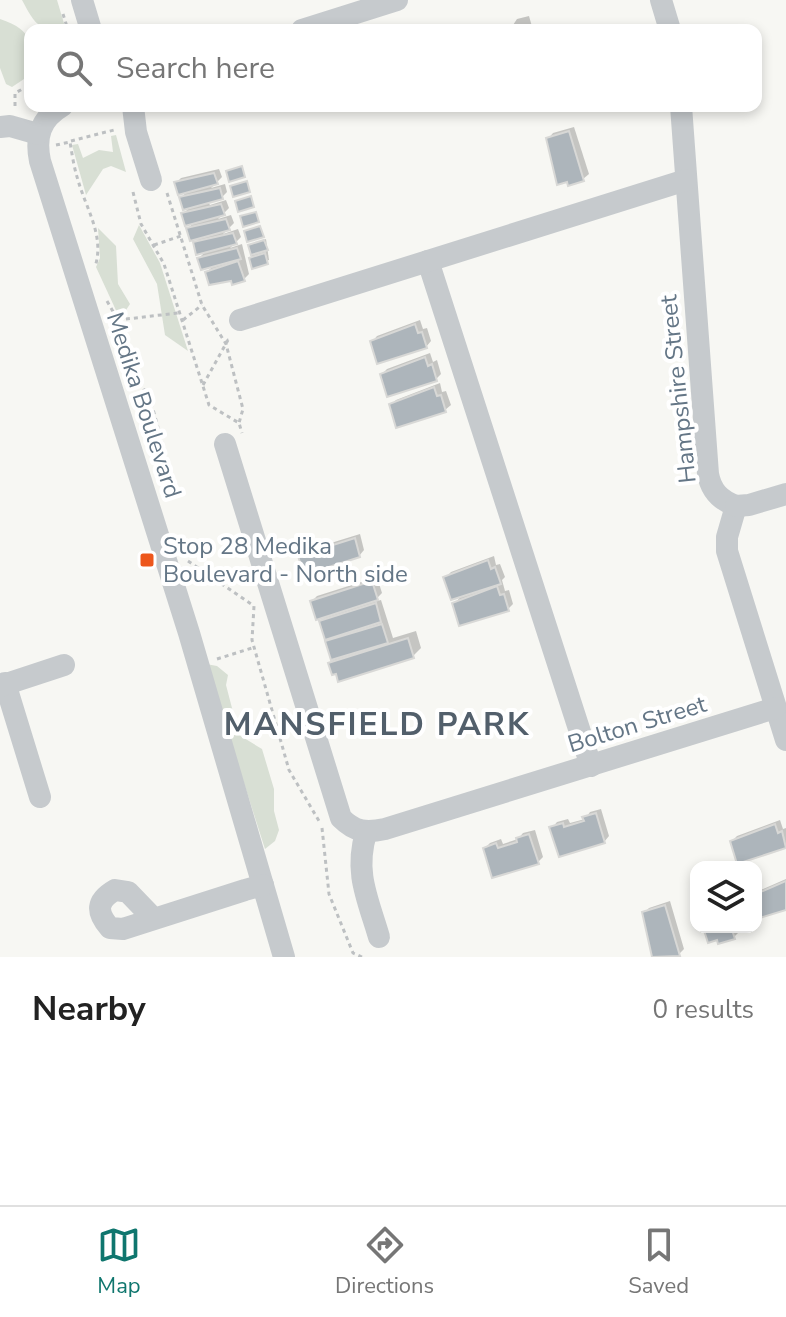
<!DOCTYPE html>
<style>
body{margin:0;font-family:"Nunito Sans",sans-serif;background:#f2f2f2;color:#222}
.controls{position:absolute;right:24px;bottom:24px;display:grid;overflow:hidden;border-radius:16px;box-shadow:0 4px 12px #0003}
.controls button{width:72px;height:72px;display:grid;place-items:center;padding:0;border:0;border-bottom:2px solid #e0e0e0;background:#fff;color:#222;font:40px sans-serif}
.list{margin:0;padding:0;list-style:none}
h2{display:flex;justify-content:space-between;align-items:center;height:104px;margin:0;padding:0 32px;font-size:34px}
h2 small{font-size:26px;font-weight:400;color:#767676}
.icon{flex:none;width:44px;height:44px;fill:none;stroke:currentColor;stroke-width:2;stroke-linecap:round;stroke-linejoin:round}
.map{position:relative;flex:none;width:786px;height:957px;overflow:hidden}
.search{position:absolute;background:#fff;box-shadow:0 4px 12px #0003;left:24px;right:24px;top:24px;height:88px;display:flex;align-items:center;gap:20px;box-sizing:border-box;padding:0 28px;border-radius:16px;color:#767676;font-size:30px}
.sheet{height:248px;background:#fff}
nav{display:flex;justify-content:space-around;align-items:center;box-sizing:border-box;height:112px;border-top:2px solid #e0e0e0;background:#fff;font-size:22px;color:#767676}
nav a{display:grid;justify-items:center;gap:4px}
nav .on{color:#0f766e}
.map>svg:first-child{display:block}
.green{fill:#d8dfd4}
.shadow{fill:#0003}
.building{fill:#adb5bb;stroke:#d8d8d6;stroke-width:2}
.lines{fill:none;stroke-linecap:round;stroke-linejoin:round}
.path{stroke:#bdc0c2;stroke-width:3;stroke-dasharray:4 4;stroke-linecap:butt}
.street{stroke:#c6cacd;stroke-width:22}
.poi-dot{fill:#ed571d;stroke:#fff;stroke-width:3}
.labels{text-anchor:middle;dominant-baseline:central;stroke-width:8;stroke-linejoin:round;paint-order:stroke}
.street-label{font-size:24px;fill:#647686;stroke:#fff}
.poi-label{font-size:24px;fill:#647686;stroke:#fff;text-anchor:start}
.district-label{font-size:32px;font-weight:bold;letter-spacing:2px;fill:#525f6b;stroke:#fff}
</style>
<div class="map">
<svg width="786" height="957" viewBox="0 0 786 957">
<rect width="100%" height="100%" fill="#f7f7f3"/>
<g class="green">
<path d="M22 0H57L66 30C37 30 35 24 22 0Z"/>
<path d="M0 19C35 31 30 42 30 75L12 87 6 84 0 68Z"/>
<path d="M116 135 126 172 111 166 103 169 86 195 72 145 78 144 83 158 99 150 113 152 111 136Z"/>
<path d="M139 225 160 263 188 351 165 335 157 284 133 239Z"/>
<path d="M98 228 116 246 118 284 130 304 120 319 96 267 100 258Z"/>
<path d="M206 664 217 666 228 675 226 685 239 735 262 749 274 789V811L279 830 275 841 265 849Z"/>
</g>
<g class="shadow">
<path d="M529 16 533 30H498L513 25 517 19Z"/>
<path d="M574 127 589 174 583 179 548 139 553 133Z"/>
<path d="M219 169 222 177 211 188 225 184 227 192 222 197 208 202 210 205 226 200 229 208 218 219 231 215 234 223 223 234 238 229 241 237 230 248 242 244 249 274 244 279 207 272 216 263 199 258 207 250 195 243 203 234 188 229 193 223 183 214 192 205 181 198 189 189 176 183 181 178Z"/>
<path d="M266 239 269 260 253 266 250 245Z"/>
<path d="M420 320 423 329 427 328 431 341 426 347 372 342 377 336Z"/>
<path d="M430 353 433 362 437 360 441 374 436 379 382 374 387 369Z"/>
<path d="M440 383 442 392 446 391 451 405 445 410 391 405 396 400Z"/>
<path d="M360 534 364 550 359 556H300L305 551Z"/>
<path d="M494 556 496 565 500 564 505 577 502 580 505 591 509 590 513 604 508 609 454 604 464 593 446 577 451 572Z"/>
<path d="M377 577 382 593 373 602 381 600 393 638 416 631 421 648 413 656 330 663 333 660 321 621 329 613 312 601 317 596Z"/>
<path d="M601 809 609 836 604 842 552 828 557 822 568 819 570 823 585 819 590 812Z"/>
<path d="M780 820 783 829 786 828V846L738 861 732 841 737 836Z"/>
<path d="M535 830 543 857 538 862 485 848 490 843 501 839 503 844 518 839 523 833Z"/>
<path d="M786 879V908L756 917V892Z"/>
<path d="M670 901 684 949 679 954 669 957H664V954L654 957 644 913 649 908Z"/>
<path d="M706 927H737L739 932 734 937Z"/>
</g>
<g class="building">
<path d="M569 131 584 181 568 186 567 182 557 185 546 138Z"/>
<path d="M242 166 245 177 229 182 226 171Z"/>
<path d="M214 173 218 184 178 195 174 182Z"/>
<path d="M247 181 250 192 233 197 230 186Z"/>
<path d="M220 188 223 199 183 210 179 197Z"/>
<path d="M251 196 254 207 238 212 235 201Z"/>
<path d="M221 204 225 215 185 226 181 213Z"/>
<path d="M256 212 259 222 243 227 240 216Z"/>
<path d="M226 219 230 230 190 241 186 228Z"/>
<path d="M260 226 264 237 247 242 244 231Z"/>
<path d="M233 233 237 244 196 255 193 242Z"/>
<path d="M264 240 268 250 251 255 248 245Z"/>
<path d="M237 248 241 259 201 270 197 258Z"/>
<path d="M265 253 268 264 252 269 249 258Z"/>
<path d="M238 261 245 281 232 285 231 281 209 285 205 272Z"/>
<path d="M415 324 418 333 422 332 427 348 377 364 370 341Z"/>
<path d="M425 357 428 366 432 364 437 381 387 397 380 374Z"/>
<path d="M434 387 437 396 441 395 446 412 396 428 389 404Z"/>
<path d="M355 538 360 557 304 575 298 556Z"/>
<path d="M488 560 491 569 495 567 501 584 451 600 443 577Z"/>
<path d="M372 581 378 600 316 620 310 601Z"/>
<path d="M497 586 500 595 504 594 509 611 459 626 452 603Z"/>
<path d="M376 603 381 622 325 640 319 621Z"/>
<path d="M382 624 388 643 331 660 325 641Z"/>
<path d="M408 638 414 658 338 682 336 674 332 675 328 663Z"/>
<path d="M596 813 605 843 559 857 549 827 563 823 564 827 584 821 582 817Z"/>
<path d="M775 824 778 833 782 831 786 848 737 864 730 841Z"/>
<path d="M529 834 539 864 492 878 483 848 496 843 498 848 517 842 516 838Z"/>
<path d="M786 881V910L756 919V894Z"/>
<path d="M665 905 680 956 652 957 642 912Z"/>
<path d="M703 927H731L735 939 718 944 717 940 708 943Z"/>
</g>
<g class="lines">
<g class="path">
<path d="M63 14 68 30"/>
<path d="M15 106V93L30 85"/>
<path d="M71 141 114 130"/>
<path d="M56 145 70 142C72 154 74 168 78 180 86 209 105 236 95 267"/>
<path d="M133 192 141 224 164 264 209 405 239 423 242 433"/>
<path d="M167 193 202 305 226 344 243 409 239 423"/>
<path d="M154 245 181 236"/>
<path d="M107 301 118 320 119 335 153 409 164 450 162 477"/>
<path d="M118 320 178 313"/>
<path d="M183 320 202 305"/>
<path d="M203 385 228 340 232 339"/>
<path d="M142 423 152 410"/>
<path d="M188 561 254 606 252 640 289 770 319 821"/>
<path d="M217 659 252 648"/>
<path d="M322 828 329 894 353 953 362 957"/>
</g>
<g class="street">
<path d="M82 0 91 30"/>
<path d="M661 0 670 30"/>
<path d="M302 30 397 0"/>
<path d="M62 106C40 119 35 137 40 161L189 633 284 957"/>
<path d="M133 106 136 132 151 180"/>
<path d="M681 106 708 474C711 491 720 500 736 506L727 537V551L786 740"/>
<path d="M0 127 10 126 38 134"/>
<path d="M428 261 591 766"/>
<path d="M240 320 686 180"/>
<path d="M225 444 341 818C355 832 366 833 385 829L775 708"/>
<path d="M736 506 749 505 786 494"/>
<path d="M5 683 40 797"/>
<path d="M0 686 64 665"/>
<path d="M366 833C354 873 368 899 379 937"/>
<path d="M154 919 128 892 115 890C96 901 96 912 110 928L123 929 245 890 263 885"/>
</g>
</g>
<rect class="poi-dot" x="139" y="552" width="16" height="16" rx="4"/>
<g class="labels">
<g class="street-label">
<text transform="translate(678 389) rotate(-96)">Hampshire Street</text>
<text transform="translate(144 405) rotate(72)">Medika Boulevard</text>
<text transform="translate(637 724) rotate(-17)">Bolton Street</text>
</g>
<g class="poi-label">
<text x="163" y="546">Stop 28 Medika<tspan x="163" dy="28">Boulevard - North side</tspan></text>
</g>
<g class="district-label">
<text x="377" y="724">MANSFIELD PARK</text>
</g>
</g>
</svg>
<div class="controls">
<button><svg class="icon" aria-label="layers" viewBox="0 0 24 24"><path d="M12 4l9 5-9 5-9-5zM3 14l9 5 9-5"/></svg></button>
</div>
<div class="search"><svg class="icon" aria-label="search" viewBox="0 0 24 24"><circle cx="10" cy="10" r="6"/><path d="M15 15l6 6"/></svg>Search here</div>
</div>
<section class="sheet">
<h2>Nearby<small>0 results</small></h2>
<ul class="list">
</ul>
</section>
<nav>
<a class="on"><svg class="icon" aria-label="map" viewBox="0 0 24 24"><path d="M3 6l6-2 6 2 6-2v14l-6 2-6-2-6 2zM9 4v14M15 6v14"/></svg>Map</a>
<a><svg class="icon" aria-label="directions" viewBox="0 0 24 24"><path d="M12 3l9 9-9 9-9-9zM9 14v-3h6M13 9l2 2-2 2"/></svg>Directions</a>
<a><svg class="icon" aria-label="saved" viewBox="0 0 24 24"><path d="M7 4h10v16l-5-4-5 4z"/></svg>Saved</a>
</nav>
